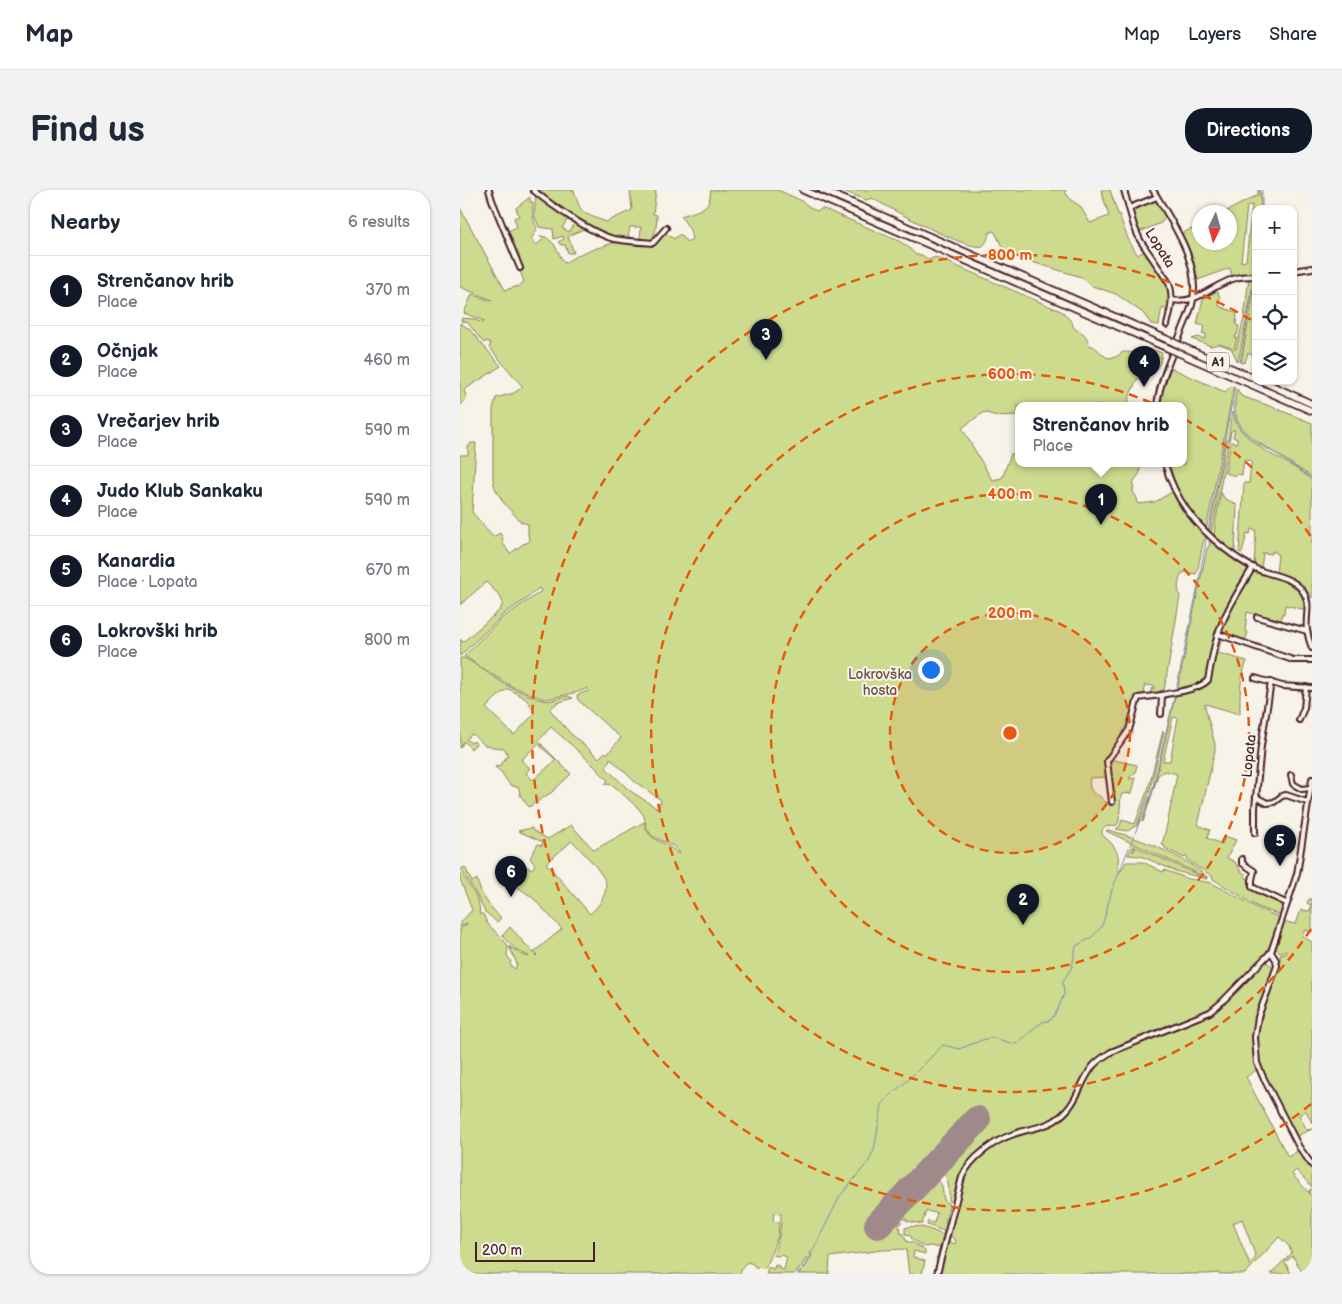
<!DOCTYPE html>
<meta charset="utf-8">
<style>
body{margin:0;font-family:"Balsamiq Sans",sans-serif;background:#f2f2f3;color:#1f2937}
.controls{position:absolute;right:15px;top:15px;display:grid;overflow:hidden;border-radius:10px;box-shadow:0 1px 4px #0004}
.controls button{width:45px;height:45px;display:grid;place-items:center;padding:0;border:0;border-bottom:1px solid #e0e1e3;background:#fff;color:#1f2937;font:25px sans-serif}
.compass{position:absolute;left:732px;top:15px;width:45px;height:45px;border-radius:50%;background:#fff;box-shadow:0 1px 4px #0004;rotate:185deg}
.scale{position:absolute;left:15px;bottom:12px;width:120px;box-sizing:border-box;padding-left:5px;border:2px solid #4a1f2b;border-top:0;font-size:14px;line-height:18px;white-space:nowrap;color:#4a1f2b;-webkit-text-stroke:4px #f7f3e8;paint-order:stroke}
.you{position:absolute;left:470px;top:479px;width:18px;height:18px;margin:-12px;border:4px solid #fff;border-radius:50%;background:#1a73e8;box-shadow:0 0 0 8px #1a73e833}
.badge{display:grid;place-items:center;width:32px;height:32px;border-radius:50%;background:#111827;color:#fff;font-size:16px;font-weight:700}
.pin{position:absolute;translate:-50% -41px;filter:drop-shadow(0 1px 2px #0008)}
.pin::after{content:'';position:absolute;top:26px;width:18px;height:15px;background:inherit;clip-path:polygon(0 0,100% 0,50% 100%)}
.popup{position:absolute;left:555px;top:212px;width:172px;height:65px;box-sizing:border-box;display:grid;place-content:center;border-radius:10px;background:#fff;filter:drop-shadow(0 1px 4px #0005);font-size:16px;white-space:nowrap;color:#747a83}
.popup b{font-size:19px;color:#1f2937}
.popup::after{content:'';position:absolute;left:50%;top:100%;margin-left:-10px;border:10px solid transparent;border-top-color:#fff}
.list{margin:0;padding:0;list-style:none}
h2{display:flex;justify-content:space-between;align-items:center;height:65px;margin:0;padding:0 20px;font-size:21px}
h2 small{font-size:16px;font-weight:400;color:#747a83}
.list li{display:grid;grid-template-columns:32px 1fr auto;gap:15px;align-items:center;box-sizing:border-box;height:70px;padding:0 20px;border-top:1px solid #e0e1e3}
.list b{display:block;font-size:19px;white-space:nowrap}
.list p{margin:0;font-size:16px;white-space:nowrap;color:#747a83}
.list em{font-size:16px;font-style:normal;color:#747a83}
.icon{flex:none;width:28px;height:28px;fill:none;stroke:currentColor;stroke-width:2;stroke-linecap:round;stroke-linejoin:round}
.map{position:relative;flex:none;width:852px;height:1084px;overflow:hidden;border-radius:20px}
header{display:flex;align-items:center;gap:30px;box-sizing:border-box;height:70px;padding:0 25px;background:#fff;border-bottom:1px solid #e0e1e3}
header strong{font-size:24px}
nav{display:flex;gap:28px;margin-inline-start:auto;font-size:18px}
.intro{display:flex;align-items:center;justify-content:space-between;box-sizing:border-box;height:120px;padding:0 30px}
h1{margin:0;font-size:35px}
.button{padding:12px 22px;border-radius:20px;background:#111827;color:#fff;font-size:18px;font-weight:700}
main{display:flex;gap:30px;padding:0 30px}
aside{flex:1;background:#fff;border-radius:20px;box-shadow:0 1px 4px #0004}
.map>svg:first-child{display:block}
.green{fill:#cddb8f;stroke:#8c7d5d;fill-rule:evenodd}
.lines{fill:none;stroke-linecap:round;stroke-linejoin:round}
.stream{stroke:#7c8ba8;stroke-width:1}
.runway{stroke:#a0898a;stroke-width:28}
.minor-casing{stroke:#4a1f2b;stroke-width:8}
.highway-casing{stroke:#4a1f2b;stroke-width:9}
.minor{stroke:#f7f3e8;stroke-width:4}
.highway{stroke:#f7f3e8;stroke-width:5.5}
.highway-bridge-casing{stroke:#4a1f2b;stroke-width:9;stroke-linecap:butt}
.highway-bridge{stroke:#f7f3e8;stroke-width:5.5}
.ring{fill:none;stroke:#e8590c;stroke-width:2.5;stroke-dasharray:9 6}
.labels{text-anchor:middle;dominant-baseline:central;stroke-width:4;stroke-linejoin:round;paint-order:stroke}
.shield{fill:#f7f3e8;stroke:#7e5f64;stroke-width:1}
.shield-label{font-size:12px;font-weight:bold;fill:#4a1f2b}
.street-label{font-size:14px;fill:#4a1f2b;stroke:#f7f3e8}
.park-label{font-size:14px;fill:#6b4e44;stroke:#f7f3e8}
.centre{fill:#e8590c;stroke:#f7f3e8;stroke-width:2.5}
.ring-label{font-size:15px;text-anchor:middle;font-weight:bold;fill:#e8590c;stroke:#f7f3e8;stroke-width:4;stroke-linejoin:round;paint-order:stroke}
</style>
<header>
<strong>Map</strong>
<nav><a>Map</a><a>Layers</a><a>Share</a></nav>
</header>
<div class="intro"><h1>Find us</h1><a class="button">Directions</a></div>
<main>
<aside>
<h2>Nearby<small>6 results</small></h2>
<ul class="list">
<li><span class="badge">1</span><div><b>Strenčanov hrib</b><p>Place</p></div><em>370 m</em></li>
<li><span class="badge">2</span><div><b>Očnjak</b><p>Place</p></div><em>460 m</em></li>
<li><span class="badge">3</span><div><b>Vrečarjev hrib</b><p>Place</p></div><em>590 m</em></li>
<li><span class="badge">4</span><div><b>Judo Klub Sankaku</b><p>Place</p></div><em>590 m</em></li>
<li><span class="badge">5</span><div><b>Kanardia</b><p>Place · Lopata</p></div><em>670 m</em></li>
<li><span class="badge">6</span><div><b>Lokrovški hrib</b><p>Place</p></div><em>800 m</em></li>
</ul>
</aside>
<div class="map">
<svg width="852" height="1084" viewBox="0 0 852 1084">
<rect width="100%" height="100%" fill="#f7f3e8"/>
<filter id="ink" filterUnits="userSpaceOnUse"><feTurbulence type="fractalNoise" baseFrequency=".02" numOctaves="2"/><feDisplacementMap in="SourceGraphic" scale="10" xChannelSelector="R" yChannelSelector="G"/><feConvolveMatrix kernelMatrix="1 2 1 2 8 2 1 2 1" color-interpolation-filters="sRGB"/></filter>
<g filter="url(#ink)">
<g class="green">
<path d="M77 0H114C121 26 122 22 146 32L172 20 170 0H196L193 24 197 25 196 38 192 51 180 50 181 37H170L168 47 166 49C132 45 103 21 76 1Z"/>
<path d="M251 0H318L340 10 354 20 358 21 361 19H364L439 51 447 56 456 65H462L469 70 475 67 478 68 603 122 606 126 612 132C613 143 622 139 626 147 628 149 628 152 629 155 638 157 640 164 648 168L656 167 663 162 684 163 694 160 702 163 700 173 694 182 689 181 683 189H677L668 210 671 213V216H558V225L536 226 524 222 502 238 532 290 542 288 551 264 558 262V274H680V283L674 291 673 302 677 308 678 314 695 312 712 302C721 321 730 332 746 346 740 357 741 372 736 384L726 382 722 383C718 391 717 398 720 406L708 478 704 500 699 501V505H691V499H694L695 496 684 495 685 506H679L666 539 652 563 647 568 645 574 647 587 630 588C627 606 638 601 645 612L654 613 649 574V569L677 575 675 583 669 588 670 589 676 588 672 603 662 604 661 605 659 631 657 635 645 637 642 640V645C653 653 662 664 657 678L659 681H661L666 672H683L703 682 704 680 729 689 752 693 799 719 819 727 810 755 801 769 752 818 661 854C650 860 639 866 631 877 620 891 616 909 602 922 591 933 576 935 561 939 539 945 514 961 503 981 498 991 496 1003 493 1014L489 1010C489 1000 489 990 483 982L478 989 482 996 484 1010 488 1013 489 1017 485 1033 488 1034 479 1070 476 1069 480 1058 471 1056 464 1057 452 1049 450 1045 445 1044V1038C457 1033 472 1040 483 1045L484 1041 467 1035 468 1031 474 1033 477 1023 466 1021 462 1034 447 1031 446 1029H443L441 1028V1033L438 1035 441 1040 440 1043 443 1044 447 1052C454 1051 460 1057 465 1061V1064L454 1061 453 1067 465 1071 462 1084H449L446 1059 422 1060 370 1067 369 1084H338L346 1076 352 1065 349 1063 341 1077 334 1084H306L308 1077 314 1079 315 1075 319 1076 318 1078 324 1080 327 1067 320 1065 319 1066 313 1065C319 1050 321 1040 321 1024L314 1023 313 1031 319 1032 318 1046 305 1078 295 1077 293 1074 287 1072 283 1076 280 1084H0V739L7 734V733L0 737V733L12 720 0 689V682C7 692 23 713 19 724H23L27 733 47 754 48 759 47 765 51 772 50 774 52 777 55 779 57 774 49 756 60 764 68 767 69 766C56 761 52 756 42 746L50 737 76 766 77 765 74 762 102 739 72 707 47 690 52 680 41 675 47 669 72 679 75 675 70 668 78 654 82 656 83 652 58 641 72 638V640L88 649 111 635 134 660 184 632C188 653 206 650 218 664L220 663 213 656 192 646 187 639 184 626 179 619 153 595 145 594 148 591C131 571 111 555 91 537L78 551 111 584 92 602 69 617 60 605 59 598 50 595 41 582 35 577 36 576 39 577 48 565 44 558 33 557 28 555 26 556 12 544 6 549 11 553 14 551 16 554 11 559 4 551 0 558V468H4L8 470 48 496 78 509 88 511 108 506 113 508 97 513 90 519 91 521 110 543 139 568 145 562 147 564 161 548 118 510 117 505 128 501V498L118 502 87 509 81 508 49 495 4 466 42 428 79 403 81 400 79 398 65 410 45 423 0 466V456L1 455 0 449 3 452 40 420 43 413 40 406 26 392 0 415V312L1 311 0 309V265H8V257L11 253H16L12 322 33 347 40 343 43 349 42 351 49 363H51L63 354 69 352V349L68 345V334L61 332 43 312 35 298 33 290V219L36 208 54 203 63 197 29 157 31 154 27 151 24 153 7 132 1 131 2 128 13 129 23 133 24 131 4 123 12 104 31 111 32 110 0 97V18L45 100 59 96 64 92 60 81 62 80 46 42 57 37 54 28 59 26 56 18 70 7V12H73C73 17 72 21 73 26 75 39 81 36 71 49L76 55 83 50 80 46 86 47 94 54 104 73 122 63 159 51 194 55 205 43 214 49 220 44 227 52 232 49 230 40 221 26C229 23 243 21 248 13 250 9 250 4 251 0ZM48 499C60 504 72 511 74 524L54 545 26 518 40 504ZM78 554 96 570 73 590 66 583 70 578 61 570ZM150 568 174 591 201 610 198 619 169 600 146 578ZM112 651C119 658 145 684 146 694 147 705 138 717 130 724L86 673Z"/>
<path d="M381 0H606L605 2 611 10 620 16 630 33 649 26 641 0H650L658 24H659C664 39 668 52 678 65L684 61C702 85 715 96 707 128L705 127 706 120 703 118 701 122 699 135 691 134 683 123 656 104 632 96 621 87 572 72 544 61 535 42 533 41 529 43C528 47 527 54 522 56 510 62 427 17 412 8L406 10Z"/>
<path d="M798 0H800L801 19H796V77L794 84 782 85 745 102 743 100 760 91 772 87 770 78 738 90 733 68 722 43 739 36V52H769V22H765L798 5ZM792 15 786 71 781 72 787 16Z"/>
<path d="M76 5 112 29 110 31 107 30 102 38 109 42 116 31 122 35 124 39 108 46 114 63H108L105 55H101L98 52 104 49 103 46 94 49 93 39 79 37 74 25Z"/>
<path d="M695 11 698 13 707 28 705 29 701 33 679 42 673 21 674 19Z"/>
<path d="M789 87 794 88 786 133 778 172 771 158 759 154 751 156 732 149 738 147 745 149 746 144 742 143 745 136 737 134 743 109 757 101 760 107 759 116 777 123 776 135 779 136 777 145H776L775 148H777L774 159H776L784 128Z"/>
<path d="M796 90V125L794 127 796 133V167L788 163 785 172 782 173H781Z"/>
<path d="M0 133 9 139 41 176 4 200 7 209 0 216Z"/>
<path d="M711 178 765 202 770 197 774 196 746 340 725 315 714 290 709 274H724V216H700L702 202Z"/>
<path d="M777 199 781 206 807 215 852 233V287L793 249C775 233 772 222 777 199Z"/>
<path d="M772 222C774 228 776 234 780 239 798 262 831 272 852 290V408L837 391 816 384 818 364H816V362L812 361V364L803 363 801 379 794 375 796 340 791 339 790 344 787 343 782 363 779 362 784 294V293H789L791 274V271L784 270 782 285 777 284 776 286 765 283 771 252 777 253V249L773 247 775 240H772L771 241 751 345 749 343 766 250 768 249Z"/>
<path d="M761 302 764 308 777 315 775 362 777 363 776 364 754 347 755 334Z"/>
<path d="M750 349 765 361 788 378V381L763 428 747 489 741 495 717 501 747 358 749 357Z"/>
<path d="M793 380C816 389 845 390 846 420L825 415 824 424 822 423 821 433 787 422 785 441 788 442 785 452 760 444 773 412Z"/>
<path d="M759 447H762L758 463 787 471C779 492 780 503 780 524L745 514V517L755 554V560L738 635 750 640 747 648 762 654 765 646 776 650 767 668 775 672 781 681 785 684 786 688 791 690 792 701 823 715 820 725 798 717 753 689 752 686 727 670V666H726L724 668 705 658 704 655H702L708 630 717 584 705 581 698 585 683 632 682 631 693 600 716 503 739 498 749 492 755 461ZM713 527 718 528 710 571H703Z"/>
<path d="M703 541 704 542 690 600 677 636H675L668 641 656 639 660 636 662 630 675 634 686 604 688 600Z"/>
<path d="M648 640C677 647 727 667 748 688L646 641Z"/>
<path d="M673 655 675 656 673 662 676 657 747 689 715 681 681 666 668 665Z"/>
<path d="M5 677 12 692 17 689C20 705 30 717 41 728L37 732 25 722 14 700 1 679Z"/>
<path d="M849 709H852V742L845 740 842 746 852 752V933L846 921 839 925 847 940 852 939 835 947 802 883 798 865 797 847 799 828 818 781 820 773V765L826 764V761L820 762 816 759 824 733 825 732 836 734 841 720 850 721 851 715 847 713Z"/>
<path d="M806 772 814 777C813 790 805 802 801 814 791 838 794 854 798 879L786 887 828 967 839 960 852 977V997L836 980 832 984 848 1002 852 998 849 1003 852 1006V1083L843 1084 833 1066 825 1072 831 1084H810L832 1063 828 1055 819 1047 785 1084H759V1083L747 1084H479L488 1051 495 1054 496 1051 490 1045 504 988C515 965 539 950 563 943 576 940 588 937 599 930 620 915 622 888 641 872 654 860 672 855 689 848 708 841 727 834 746 827L755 821ZM782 1029 796 1067 790 1075 773 1033Z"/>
</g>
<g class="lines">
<g class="stream">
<path d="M802 19V0"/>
<path d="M780 172 796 82"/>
<path d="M775 198C770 220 774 236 793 250 799 255 806 258 813 262 826 271 839 280 852 289"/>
<path d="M748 341 772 212"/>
<path d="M716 500 738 396 747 345"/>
<path d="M336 1084 346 1074 380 1006 409 971 414 960 422 915 428 907 447 891 483 855 499 859 525 849 534 848 554 854 558 853 578 835 583 832 591 830 598 819 604 804 603 791 612 777 616 756 631 748 642 736 652 700 692 601 715 504"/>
</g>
<path class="runway" d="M418 1035 517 930"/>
<defs>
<g id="minor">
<path d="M29 0 32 10 60 78"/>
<path d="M73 0C91 15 131 43 154 49 166 51 180 52 193 53L206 38"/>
<path d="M664 0 674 36 680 50 709 93C714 107 711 120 707 135"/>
<path d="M693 0C713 34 742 74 732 115 721 148 701 181 697 216"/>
<path d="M669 18 697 7"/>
<path d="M833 81 852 78"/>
<path d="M712 110C737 115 753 94 776 88 782 86 789 86 796 86"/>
<path d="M705 274C715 310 736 336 765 359 774 366 784 373 794 378 811 386 834 386 844 403 851 414 845 428 847 440 848 446 850 453 852 458"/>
<path d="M797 427 847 441"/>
<path d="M758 444 833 470H852"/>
<path d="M795 488 822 496 852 498"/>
<path d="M701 524 702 505C715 502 739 500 748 490 751 475 753 459 758 444 766 420 780 399 793 377"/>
<path d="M839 530 844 518 846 497"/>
<path d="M831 585 833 594 842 599 850 598"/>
<path d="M796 607 807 613 814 612 822 606 826 605 847 612"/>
<path d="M652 612 647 571 669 540 678 508 702 505"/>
<path d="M795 643V618L801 556 811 492"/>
<path d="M782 669V673L794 681 792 690V697L826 713"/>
<path d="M811 762 816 770 817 776 798 827 795 847 797 873 803 887 839 957 852 975"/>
<path d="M477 1084 502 987C510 968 535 950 554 944 567 939 582 938 594 931 618 916 618 895 633 876 638 870 645 866 651 862L750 822 762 812 811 762 837 684 852 589"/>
</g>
<g id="highway">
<path d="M343 0 710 159"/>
<path d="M362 0 713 152"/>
<path d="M721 156 796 189"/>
<path d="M719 163 852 221"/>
<path d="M802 191 852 214"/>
</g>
</defs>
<use href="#minor" class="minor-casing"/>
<use href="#highway" class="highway-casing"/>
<use href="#minor" class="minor"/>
<use href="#highway" class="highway"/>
<defs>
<g id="highway-bridge">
<path d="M713 152 721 156"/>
<path d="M710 159 719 163"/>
</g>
</defs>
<use href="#highway-bridge" class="highway-bridge-casing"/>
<use href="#highway-bridge" class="highway-bridge"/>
</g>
</g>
<circle cx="550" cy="543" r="120" fill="#e8590c" fill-opacity=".12"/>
<g class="ring">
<circle cx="550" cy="543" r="120"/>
<circle cx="550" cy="543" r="239"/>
<path d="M851 739A359 359 0 1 1 851 347"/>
<path d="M851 914A478 478 0 1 1 793 131"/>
</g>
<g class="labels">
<rect class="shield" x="747" y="162.5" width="22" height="19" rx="4"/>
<g class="shield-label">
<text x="758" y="172">A1</text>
</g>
<g class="street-label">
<text transform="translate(700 58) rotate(58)">Lopata</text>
<text transform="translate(789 566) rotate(-84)">Lopata</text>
</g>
<g class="park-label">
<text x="420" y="484">Lokrovška<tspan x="420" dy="16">hosta</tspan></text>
</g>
</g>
<circle cx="550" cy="543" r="8" class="centre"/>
<g class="ring-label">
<text x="550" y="70">800 m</text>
<text x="550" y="189">600 m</text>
<text x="550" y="309">400 m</text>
<text x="550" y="428">200 m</text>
</g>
</svg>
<div class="controls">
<button>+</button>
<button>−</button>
<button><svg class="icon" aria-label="locate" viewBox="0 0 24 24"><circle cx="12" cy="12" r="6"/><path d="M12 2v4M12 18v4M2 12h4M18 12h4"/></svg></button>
<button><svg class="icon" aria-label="layers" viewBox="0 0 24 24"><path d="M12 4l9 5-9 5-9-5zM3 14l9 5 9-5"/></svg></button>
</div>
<svg class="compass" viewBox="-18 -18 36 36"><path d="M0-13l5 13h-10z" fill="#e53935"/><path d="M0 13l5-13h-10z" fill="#747a83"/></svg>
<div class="scale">200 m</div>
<div class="you"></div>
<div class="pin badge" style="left:641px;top:335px">1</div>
<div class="popup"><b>Strenčanov hrib</b>Place</div>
<div class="pin badge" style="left:563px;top:735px">2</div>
<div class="pin badge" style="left:306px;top:170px">3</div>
<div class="pin badge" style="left:684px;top:197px">4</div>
<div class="pin badge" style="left:820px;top:676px">5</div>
<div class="pin badge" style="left:51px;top:707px">6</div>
</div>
</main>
